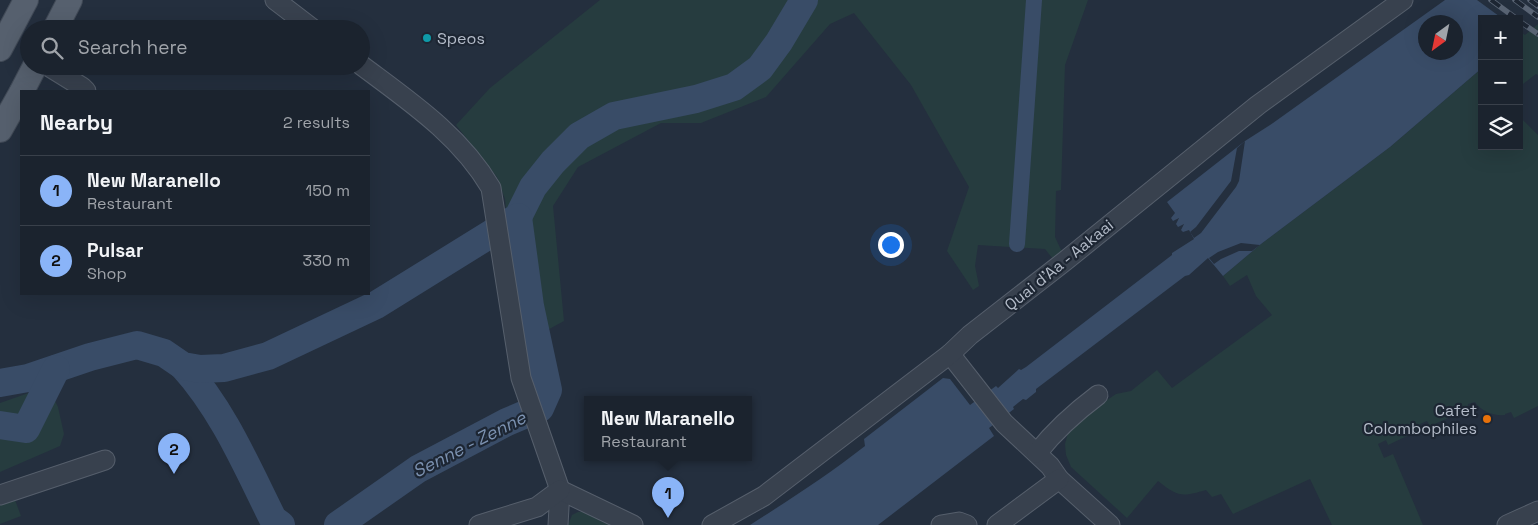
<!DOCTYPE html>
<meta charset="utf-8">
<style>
body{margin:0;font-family:"Space Grotesk",sans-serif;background:#242b36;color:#f1f3f6}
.controls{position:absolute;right:15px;top:15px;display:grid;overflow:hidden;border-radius:0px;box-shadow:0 5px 20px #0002}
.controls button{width:45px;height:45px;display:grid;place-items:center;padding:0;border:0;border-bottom:1px solid #39404a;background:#1b232e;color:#f1f3f6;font:25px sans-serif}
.compass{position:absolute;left:1418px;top:15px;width:45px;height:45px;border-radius:50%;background:#1b232e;box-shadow:0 5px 20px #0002;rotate:213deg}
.you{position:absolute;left:890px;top:244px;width:18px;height:18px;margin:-12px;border:4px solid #fff;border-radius:50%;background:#1a73e8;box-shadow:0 0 0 8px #1a73e833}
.badge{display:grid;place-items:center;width:32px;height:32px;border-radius:50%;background:#8ab4f8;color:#111;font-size:16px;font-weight:700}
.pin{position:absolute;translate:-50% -41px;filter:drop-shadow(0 1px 2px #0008)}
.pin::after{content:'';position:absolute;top:26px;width:18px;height:15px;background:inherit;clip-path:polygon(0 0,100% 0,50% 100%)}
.popup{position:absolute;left:584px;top:396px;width:168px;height:65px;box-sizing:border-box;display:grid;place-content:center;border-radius:0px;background:#1b232e;filter:drop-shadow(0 1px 4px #0005);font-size:16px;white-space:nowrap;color:#a0a4aa}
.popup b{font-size:19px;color:#f1f3f6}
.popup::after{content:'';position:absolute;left:50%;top:100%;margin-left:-10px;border:10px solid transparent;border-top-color:#1b232e}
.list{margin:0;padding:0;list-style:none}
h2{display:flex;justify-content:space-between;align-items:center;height:65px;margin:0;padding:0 20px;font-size:21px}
h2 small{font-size:16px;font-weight:400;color:#a0a4aa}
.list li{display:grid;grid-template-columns:32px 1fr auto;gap:15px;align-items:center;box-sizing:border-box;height:70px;padding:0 20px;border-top:1px solid #39404a}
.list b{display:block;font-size:19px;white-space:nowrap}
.list p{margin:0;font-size:16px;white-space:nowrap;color:#a0a4aa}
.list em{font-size:16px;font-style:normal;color:#a0a4aa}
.icon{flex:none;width:28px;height:28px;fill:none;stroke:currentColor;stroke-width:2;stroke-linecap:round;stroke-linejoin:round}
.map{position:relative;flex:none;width:1538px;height:525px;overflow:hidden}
.search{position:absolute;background:#1b232e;box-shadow:0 5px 20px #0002;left:20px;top:20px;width:350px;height:55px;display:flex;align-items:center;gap:12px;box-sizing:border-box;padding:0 18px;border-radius:28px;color:#a0a4aa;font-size:19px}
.panel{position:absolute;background:#1b232e;box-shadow:0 5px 20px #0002;left:20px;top:90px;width:350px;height:205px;border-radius:0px}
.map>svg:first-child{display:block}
.green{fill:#263c3f}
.water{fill:#394c67;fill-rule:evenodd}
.pier{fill:#242f3e}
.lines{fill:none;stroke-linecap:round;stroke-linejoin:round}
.canal{stroke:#394c67;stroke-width:16}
.river{stroke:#394c67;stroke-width:28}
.minor-casing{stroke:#565f6c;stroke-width:21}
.major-casing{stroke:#414a57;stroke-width:26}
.minor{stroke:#38414e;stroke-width:19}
.major{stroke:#56606e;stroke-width:24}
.rail-casing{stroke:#5a6575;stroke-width:5.5}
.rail{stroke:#1d2633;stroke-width:4;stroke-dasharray:11;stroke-linecap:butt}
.culture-dot{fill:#0f9aa8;stroke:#1d2633;stroke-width:2}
.food-dot{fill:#e8710a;stroke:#1d2633;stroke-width:2}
.labels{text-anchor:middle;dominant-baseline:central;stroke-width:4.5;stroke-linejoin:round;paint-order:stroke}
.poi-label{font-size:16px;fill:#b4bcc9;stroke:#1d2633;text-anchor:start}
.street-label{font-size:16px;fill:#b4bcc9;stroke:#1d2633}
.water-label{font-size:18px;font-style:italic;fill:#7c92b1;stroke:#1d2633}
</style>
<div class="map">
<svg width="1538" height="525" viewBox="0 0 1538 525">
<rect width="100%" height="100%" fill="#242f3e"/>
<g class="green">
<path d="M600 0H1088L1065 65 1061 190 1056 191 1055 237 1062 252 1053 259 1045 249 978 245 975 266 979 286 973 290 947 251 969 187 911 85 854 13 830 24 766 97 701 123H661L578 167 553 206 564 321 527 341 513 278 505 199 497 177 456 125 490 88Z"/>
<path d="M1538 21V75L1536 74 1519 87V36Z"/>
<path d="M1482 68V146H1519V116L1538 135V406L1514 418 1511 412 1505 414V415C1493 416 1481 411 1475 402L1468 404 1467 410 1430 426 1427 421 1420 424 1422 429 1388 445 1386 440 1378 444 1384 458 1393 454 1423 525H1332L1310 479 1233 514 1221 494 1212 497 1206 490C1182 497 1178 497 1158 481L1127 518 1071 467 1066 455 1065 444 1068 433 1076 421 1116 394 1131 391 1157 370 1172 388 1272 315 1256 296 1247 275 1230 286 1223 276 1261 244 1390 147Z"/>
<path d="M43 388 51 393 58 407 64 434 60 446 0 472V403Z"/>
<path d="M15 500 21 516 0 524V505Z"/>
<path d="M578 512H583L609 525H568L572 515Z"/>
</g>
<path class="water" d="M1445 0H1538V21L1519 36V19H1482V68L1390 147 1261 244 1223 276 1208 258 1189 275 1185 276 1036 389V392L1026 400 1023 399 1013 407 1014 409 989 428 994 436 878 525H750C789 500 828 475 865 446L864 439 943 378 950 379 970 405 996 386 998 388 1019 369 1021 370 1026 367 1172 255V253L1194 239 1189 230 1183 232 1181 230 1184 224 1178 227 1176 224 1179 218 1173 221 1171 218 1175 213 1167 202 1245 141 1273 123ZM1426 22H1456V52H1426Z"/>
<g class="pier">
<path d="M1477 0H1538V24L1525 35 1519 31V19H1503Z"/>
<path d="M1245 141 1239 181 1236 187 1201 233 1194 238 1190 232 1196 227 1231 181 1237 148Z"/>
<path d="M1241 243 1260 245 1252 251H1239L1221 259 1214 264 1209 258 1218 252Z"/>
</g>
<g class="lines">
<path class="canal" d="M1017 244 1034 0"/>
<g class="river">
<path d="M183 366C223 410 247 467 273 519L281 525"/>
<path d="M0 383 28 378 90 357 137 345 164 353 183 366 200 369 224 368 268 356 376 305 518 217 533 187 553 162 579 136 614 116 696 99 734 87 760 68 779 42 804 0"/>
<path d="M0 425 26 429 56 369"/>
<path d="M338 525 418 469 507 422 540 408 548 390 530 306 518 217"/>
</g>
<defs>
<g id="minor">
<path d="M275 0 313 29"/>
<path d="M361 65C409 101 460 135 491 188L521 378 560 490 558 525"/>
<path d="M48 66 82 87 86 91"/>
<path d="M950 354 1004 423 1050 466 1059 479 1110 525"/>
<path d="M1037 453C1056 429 1074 413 1098 395"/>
<path d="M560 490 633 525"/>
<path d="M0 495 105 460"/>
<path d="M479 525 537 507 560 490"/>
<path d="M712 525 764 496 950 354 970 335 1065 261 1258 105 1403 0"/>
<path d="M941 525 959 522 967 525"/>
<path d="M997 525 1059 479"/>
<path d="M1507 525 1538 511"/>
</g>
<g id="major">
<path d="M55 29 70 0"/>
<path d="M0 49 26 0"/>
<path d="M22 91 35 66"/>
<path d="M0 130 21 93"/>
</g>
</defs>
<use href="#minor" class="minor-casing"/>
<use href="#major" class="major-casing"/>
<use href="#minor" class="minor"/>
<use href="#major" class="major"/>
<defs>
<g id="rail">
<path d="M1491 0 1517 19"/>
<path d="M1515 0 1538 17"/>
<path d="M1530 0 1538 6"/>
<path d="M1519 21 1538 34"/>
</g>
</defs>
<use href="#rail" class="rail-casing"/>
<use href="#rail" class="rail"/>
</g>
<circle class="culture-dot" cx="427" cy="38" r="5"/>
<circle class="food-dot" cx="1487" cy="419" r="5"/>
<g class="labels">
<g class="poi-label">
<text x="437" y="38">Speos</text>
<text x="1477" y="410" text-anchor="end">Cafet<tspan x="1477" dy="18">Colombophiles</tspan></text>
</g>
<g class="street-label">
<text transform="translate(1059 265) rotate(-39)">Quai d'Aa - Aakaai</text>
</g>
<g class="water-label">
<text transform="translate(469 444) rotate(-27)">Senne - Zenne</text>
</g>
</g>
</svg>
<div class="controls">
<button>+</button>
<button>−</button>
<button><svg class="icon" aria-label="layers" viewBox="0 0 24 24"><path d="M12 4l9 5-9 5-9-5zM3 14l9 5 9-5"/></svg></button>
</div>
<svg class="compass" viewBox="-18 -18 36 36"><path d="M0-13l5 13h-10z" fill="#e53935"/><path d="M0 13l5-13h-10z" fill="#a0a4aa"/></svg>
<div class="you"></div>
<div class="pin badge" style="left:668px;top:518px">1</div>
<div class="popup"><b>New Maranello</b>Restaurant</div>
<div class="pin badge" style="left:174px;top:474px">2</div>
<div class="search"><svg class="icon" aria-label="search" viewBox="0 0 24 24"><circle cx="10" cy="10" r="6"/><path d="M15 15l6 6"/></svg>Search here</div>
<section class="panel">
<h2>Nearby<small>2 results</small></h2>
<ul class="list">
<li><span class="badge">1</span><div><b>New Maranello</b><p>Restaurant</p></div><em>150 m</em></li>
<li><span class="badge">2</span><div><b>Pulsar</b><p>Shop</p></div><em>330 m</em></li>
</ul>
</section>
</div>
